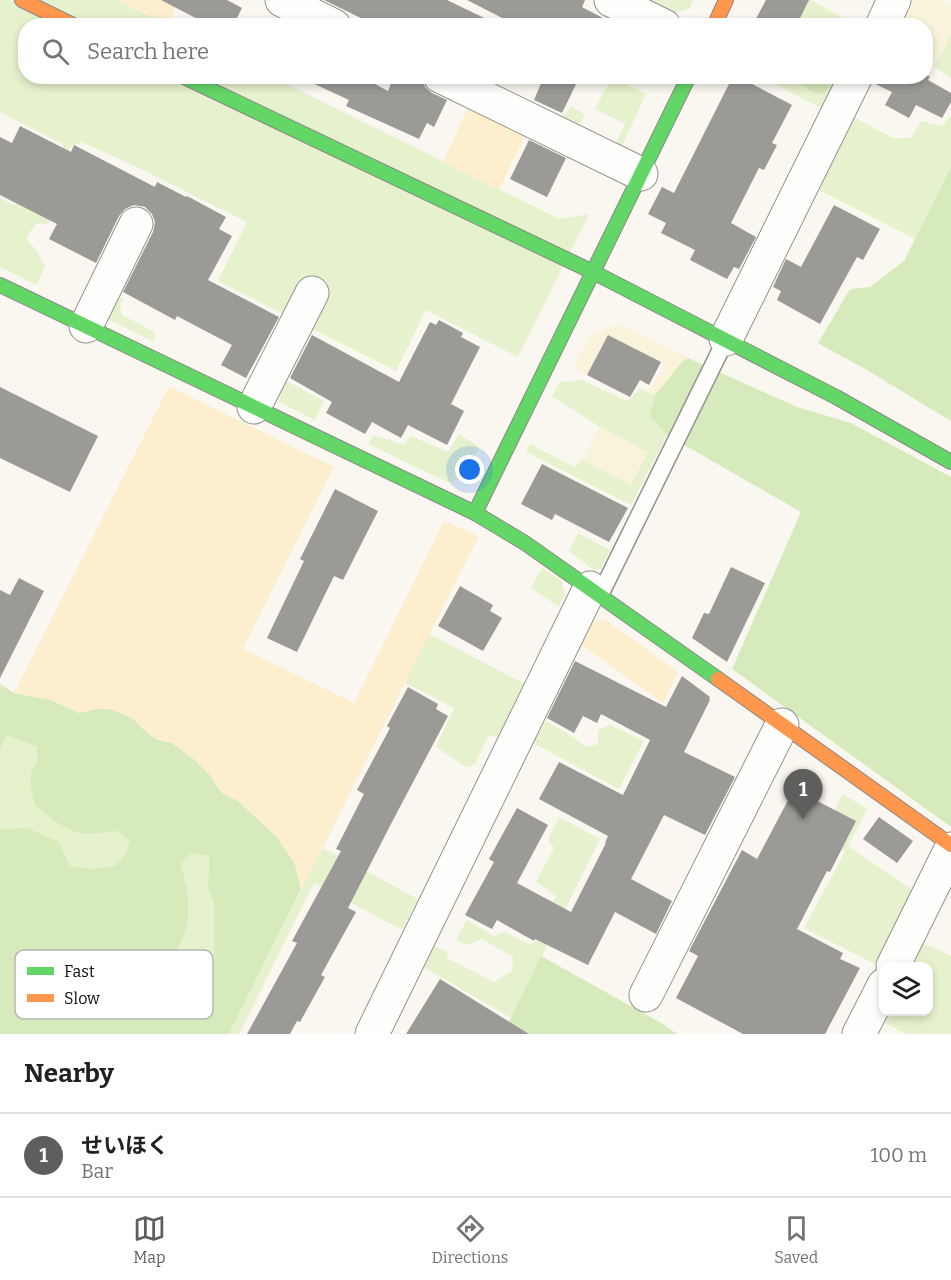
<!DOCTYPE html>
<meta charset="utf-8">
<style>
body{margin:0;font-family:Bitter,"Noto Sans JP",serif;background:#f2f2f2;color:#202124}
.controls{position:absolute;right:18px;bottom:18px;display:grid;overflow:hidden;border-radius:12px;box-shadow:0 3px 9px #0003}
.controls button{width:54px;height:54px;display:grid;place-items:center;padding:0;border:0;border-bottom:2px solid #e0e0e0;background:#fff;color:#202124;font:30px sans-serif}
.you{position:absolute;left:470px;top:470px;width:21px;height:21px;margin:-15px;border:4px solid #fff;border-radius:50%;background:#1a73e8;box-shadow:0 0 0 9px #1a73e833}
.badge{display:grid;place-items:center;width:39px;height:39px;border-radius:50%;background:#5f5e5c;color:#fff;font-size:20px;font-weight:700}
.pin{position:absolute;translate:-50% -50px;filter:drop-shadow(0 2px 3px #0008)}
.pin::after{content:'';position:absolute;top:32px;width:21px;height:18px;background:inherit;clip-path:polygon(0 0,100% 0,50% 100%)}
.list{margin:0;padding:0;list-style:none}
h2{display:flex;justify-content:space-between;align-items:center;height:78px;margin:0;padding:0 24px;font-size:26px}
h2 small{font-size:20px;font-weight:400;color:#757577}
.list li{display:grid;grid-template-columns:39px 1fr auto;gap:18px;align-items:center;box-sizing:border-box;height:84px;padding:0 24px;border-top:2px solid #e0e0e0}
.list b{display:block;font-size:22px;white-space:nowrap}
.list p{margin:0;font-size:20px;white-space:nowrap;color:#757577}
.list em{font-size:20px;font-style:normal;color:#757577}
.icon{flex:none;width:33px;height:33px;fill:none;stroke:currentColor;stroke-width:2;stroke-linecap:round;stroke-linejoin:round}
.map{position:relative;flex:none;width:951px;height:1034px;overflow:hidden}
.search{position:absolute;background:#fff;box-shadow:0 3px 9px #0003;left:18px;right:18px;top:18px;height:66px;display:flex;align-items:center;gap:15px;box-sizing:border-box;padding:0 21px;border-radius:24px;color:#757577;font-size:22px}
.sheet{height:162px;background:#fff}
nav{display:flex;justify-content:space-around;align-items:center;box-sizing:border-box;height:84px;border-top:2px solid #e0e0e0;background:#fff;font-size:16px;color:#757577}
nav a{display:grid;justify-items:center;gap:3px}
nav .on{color:#5f5e5c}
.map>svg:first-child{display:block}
.farmland{fill:#f8f3da}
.green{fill:#e6f2cd}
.forest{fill:#d7eabb;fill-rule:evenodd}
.sand{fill:#fdeece}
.building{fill:#9c9a96}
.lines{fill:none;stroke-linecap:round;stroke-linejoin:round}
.lane-casing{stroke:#93928f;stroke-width:19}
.street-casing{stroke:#93928f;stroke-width:35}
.fast-casing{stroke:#8a8885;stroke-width:16}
.slow-casing{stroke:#8a8885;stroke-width:16}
.lane{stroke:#fefefd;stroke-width:16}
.street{stroke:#fefefd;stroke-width:33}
.fast{stroke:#63d668;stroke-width:14}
.slow{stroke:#ff974d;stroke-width:14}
.key{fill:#fff;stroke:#b6b6b6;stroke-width:1.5}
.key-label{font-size:16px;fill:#0c0c0c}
</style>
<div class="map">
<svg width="951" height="1034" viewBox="0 0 951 1034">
<rect width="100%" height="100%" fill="#faf7f0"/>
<g class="farmland">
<path d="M911 0H940L951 6V36L934 67 926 63V26H898Z"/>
<path d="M617 325 626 327 688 358 682 362 655 395 647 391 664 370 661 362 608 335 587 375 573 368 590 335Z"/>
<path d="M600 427 649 452 632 486 582 460Z"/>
</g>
<g class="green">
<path d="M0 0H118L169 25 26 26V76L280 77 279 80 559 219 589 214 518 357 426 310 396 371 218 281 247 222 143 170 82 142 70 147 54 180V217L48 224 37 223 29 233 27 240 37 251 45 266 37 285 0 267V198L13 205C40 195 52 168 64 145L0 112Z"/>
<path d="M649 0H693L690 8 676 13Z"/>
<path d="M767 0H811L856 25H837L823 19 811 21 808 25H798L796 17Z"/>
<path d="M951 36V78L934 67Z"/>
<path d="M612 77 646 94 620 150 614 147 625 124 595 109Z"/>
<path d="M774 77H791L792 79 824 94 837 77H845L828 112 771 82Z"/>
<path d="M572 107 585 114 576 132 561 117Z"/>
<path d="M846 113 893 138H911L921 121 942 126 951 115V167L915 239 811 186Z"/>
<path d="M113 293 123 299 120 307 122 315 155 332 154 342 108 319Z"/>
<path d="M283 378 294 385 324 401 315 420 279 402 278 387Z"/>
<path d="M582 380 627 401 640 389 655 395 649 415 667 435 631 505 526 452 530 444 574 467 582 460 631 485 648 452 600 427 552 396 560 382Z"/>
<path d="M459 434 479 447 466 476 449 483 368 444 374 435 404 445 411 436 448 452Z"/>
<path d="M578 533 610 550 601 569 594 570 569 551Z"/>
<path d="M542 568 561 580 565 594 559 607 531 588Z"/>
<path d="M429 634 525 684 502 733 497 737 489 735 475 764 466 767 436 747 454 708 405 683Z"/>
<path d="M403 686 323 848 418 899 402 930 314 883 239 1034H229Z"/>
<path d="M546 721 571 736 586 747 598 744V730L610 725 644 741 619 789 533 743Z"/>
<path d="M6 735 37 747V761L32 769 96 833 116 831 130 841 125 855 115 866 94 869 70 866 27 828 0 829V749Z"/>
<path d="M843 794 867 809 848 846 915 892 879 966 804 928 845 852 820 838Z"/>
<path d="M559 817 600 839 511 1018 422 966 431 944 448 953 447 958 494 982 512 971 513 957 482 939 467 945 456 940 467 920 494 936 505 932 529 944 542 939 550 908 556 896 536 882 554 848 548 840Z"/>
<path d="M192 853 209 856V871L207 887 214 904V970L202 1002 186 1020 167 1009 164 995 168 976 179 950 186 883 181 864Z"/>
<path d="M923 943 951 956V1034H906L885 1023 890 1012H928V966H912Z"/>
</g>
<g class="forest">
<path d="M791 77H837L824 94 813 92 792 79Z"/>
<path d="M951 167V421L865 369 818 343 850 289 870 287 904 261Z"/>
<path d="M688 358 797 407 851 423 951 477V827L732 669 801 512 667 435 649 415 655 395 682 362Z"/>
<path d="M0 684 14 693 51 700 79 713 95 709H111L134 719 144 730 156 739 172 743 195 760 209 774 222 793 238 801 277 837 295 864 301 889 229 1034H0V829L27 828 59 842 70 866 94 869 115 866 125 855 130 841 116 831C103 833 86 836 73 831 61 827 44 813 34 804L30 783 32 769 37 761V747L6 735 0 749ZM192 853 209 856V871L207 887 214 904V970L202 1001 186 1020 167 1009C166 1005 164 1000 164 995 164 970 186 942 188 915 190 898 185 880 181 864Z"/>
<path d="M541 956 663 1024 677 1034H503Z"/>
</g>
<g class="sand">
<path d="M118 0H179L167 25Z"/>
<path d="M469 106 526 134 499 190 443 162Z"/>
<path d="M169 386 334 467 243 649 354 703 444 521 479 536 301 889 295 864 277 837 238 801 222 793 209 774 195 760 172 743 156 739 144 730 134 719 111 709H95L79 713 51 700 14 693Z"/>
<path d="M606 620 678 672 663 703 580 644 591 622Z"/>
</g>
<g class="building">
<path d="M161 0H227L242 8 233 26H211Z"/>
<path d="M324 0H447L501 26H377Z"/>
<path d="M467 0H585L582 7 618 26H518Z"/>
<path d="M766 0H809L796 26H752Z"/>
<path d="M297 76H360L388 91 394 76H421L425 87 432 93 447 100 434 127 427 123 419 139 346 106 349 100Z"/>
<path d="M544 76H580L562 113 534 100Z"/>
<path d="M733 76H737L792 105 772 143 777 145 764 170 759 168 731 223 756 237 739 269 734 267 727 279 690 260 695 250 661 233 666 223 648 214 662 187 674 193Z"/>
<path d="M874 76H930L928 80 951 93V102L942 118 916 105 909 118 885 105 892 92 873 83Z"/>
<path d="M20 126 71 152 74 145 155 187 157 182 186 197 187 196 226 217 219 229 232 236 208 280 279 317 246 378 221 365 232 345 177 316 175 320 123 292 153 232 155 222 152 214 145 207 134 205 125 209 119 216 96 263 49 239 57 224 0 195V137L12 143Z"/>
<path d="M529 140 566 158 547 197 510 179Z"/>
<path d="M834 205 880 229 863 260 857 257 820 324 777 300 781 291 773 287 786 259 801 267Z"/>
<path d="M439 320 463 333 461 337 480 347 451 404 464 411 447 445 408 425 401 438 372 422 365 434 326 413 332 402 290 378 312 335 399 382 430 322 436 325Z"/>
<path d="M608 335 661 362 649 385 640 380 630 397 587 375Z"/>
<path d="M0 387 98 436 70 492 0 458Z"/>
<path d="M542 464 628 508 609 542 555 514 552 520 521 504Z"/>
<path d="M335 489 378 511 343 580 334 576 297 652 267 638 304 561 300 559Z"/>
<path d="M731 567 765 583 727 662 692 638 704 613 709 614Z"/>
<path d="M19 578 44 591 0 678V590L10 595Z"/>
<path d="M460 586 493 605 490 611 502 618 483 651 438 626Z"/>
<path d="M575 661 666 707 682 676 710 697 709 699 710 700 684 752 735 777 705 835 664 815 631 879 672 901 656 934 615 912 588 965 535 939 534 941 497 920 492 929 465 915 494 862 489 859 517 808 548 825 517 883 571 912 606 843H605L608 836 539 799 559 762 623 795 650 740 601 714 597 723 583 716 574 733 547 718Z"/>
<path d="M408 687 438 704 436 709 448 716 392 822 348 908 356 912 321 975 325 977 300 1022 297 1021 290 1034H247L297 943 292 941 341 851 336 849 364 794 357 790 390 728 387 726Z"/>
<path d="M794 789 856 821 830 872 827 871 797 929 843 953 840 959 860 968 825 1034H743L676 998 698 956 689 951 742 850 757 859Z"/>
<path d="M879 817 913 841 897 863 863 839Z"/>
<path d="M440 979 529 1034H406Z"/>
</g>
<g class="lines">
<defs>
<path id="lane" d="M600 595 726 339"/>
<g id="street">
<path d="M282 0 334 26"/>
<path d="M611 0 664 26"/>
<path d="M882 26 894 0"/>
<path d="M440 76 641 174"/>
<path d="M86 326 136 224"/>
<path d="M726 339 856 76"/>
<path d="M254 407 312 293"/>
<path d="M893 966 951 849"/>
<path d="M646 995 782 725"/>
<path d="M372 1034 590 588"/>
<path d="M859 1034 884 985"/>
</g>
<g id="fast">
<path d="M182 76 593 272 836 397 951 462"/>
<path d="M0 285 475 513 525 543 718 679"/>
<path d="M475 513 689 76"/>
</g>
<g id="slow">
<path d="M22 0 75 26"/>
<path d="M714 26 726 0"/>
<path d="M718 679 951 845"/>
</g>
</defs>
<use href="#lane" class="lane-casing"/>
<use href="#street" class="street-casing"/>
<use href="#fast" class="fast-casing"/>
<use href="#slow" class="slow-casing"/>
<use href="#lane" class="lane"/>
<use href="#street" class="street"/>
<use href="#fast" class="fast"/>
<use href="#slow" class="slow"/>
</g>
<rect x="15" y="950" width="198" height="69" rx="9" class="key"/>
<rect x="27" y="967" width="27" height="8" fill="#63d668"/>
<rect x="27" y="994" width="27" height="8" fill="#ff974d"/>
<g class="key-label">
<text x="64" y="977">Fast</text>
<text x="64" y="1004">Slow</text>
</g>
</svg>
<div class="controls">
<button><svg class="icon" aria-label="layers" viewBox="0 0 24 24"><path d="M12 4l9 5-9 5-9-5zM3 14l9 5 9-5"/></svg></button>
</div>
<div class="you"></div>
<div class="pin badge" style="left:803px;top:819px">1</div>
<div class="search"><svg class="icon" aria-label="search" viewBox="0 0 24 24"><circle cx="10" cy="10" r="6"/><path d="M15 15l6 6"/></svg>Search here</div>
</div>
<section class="sheet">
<h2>Nearby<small></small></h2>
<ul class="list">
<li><span class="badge">1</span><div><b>せいほく</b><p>Bar</p></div><em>100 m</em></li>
</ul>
</section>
<nav>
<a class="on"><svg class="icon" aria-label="map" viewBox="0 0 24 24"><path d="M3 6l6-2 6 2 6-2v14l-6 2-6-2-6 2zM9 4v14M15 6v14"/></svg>Map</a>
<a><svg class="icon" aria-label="directions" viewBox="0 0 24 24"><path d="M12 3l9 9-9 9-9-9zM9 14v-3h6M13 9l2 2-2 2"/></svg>Directions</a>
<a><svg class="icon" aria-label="saved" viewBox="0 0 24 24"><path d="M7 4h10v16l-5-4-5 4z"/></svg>Saved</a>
</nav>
